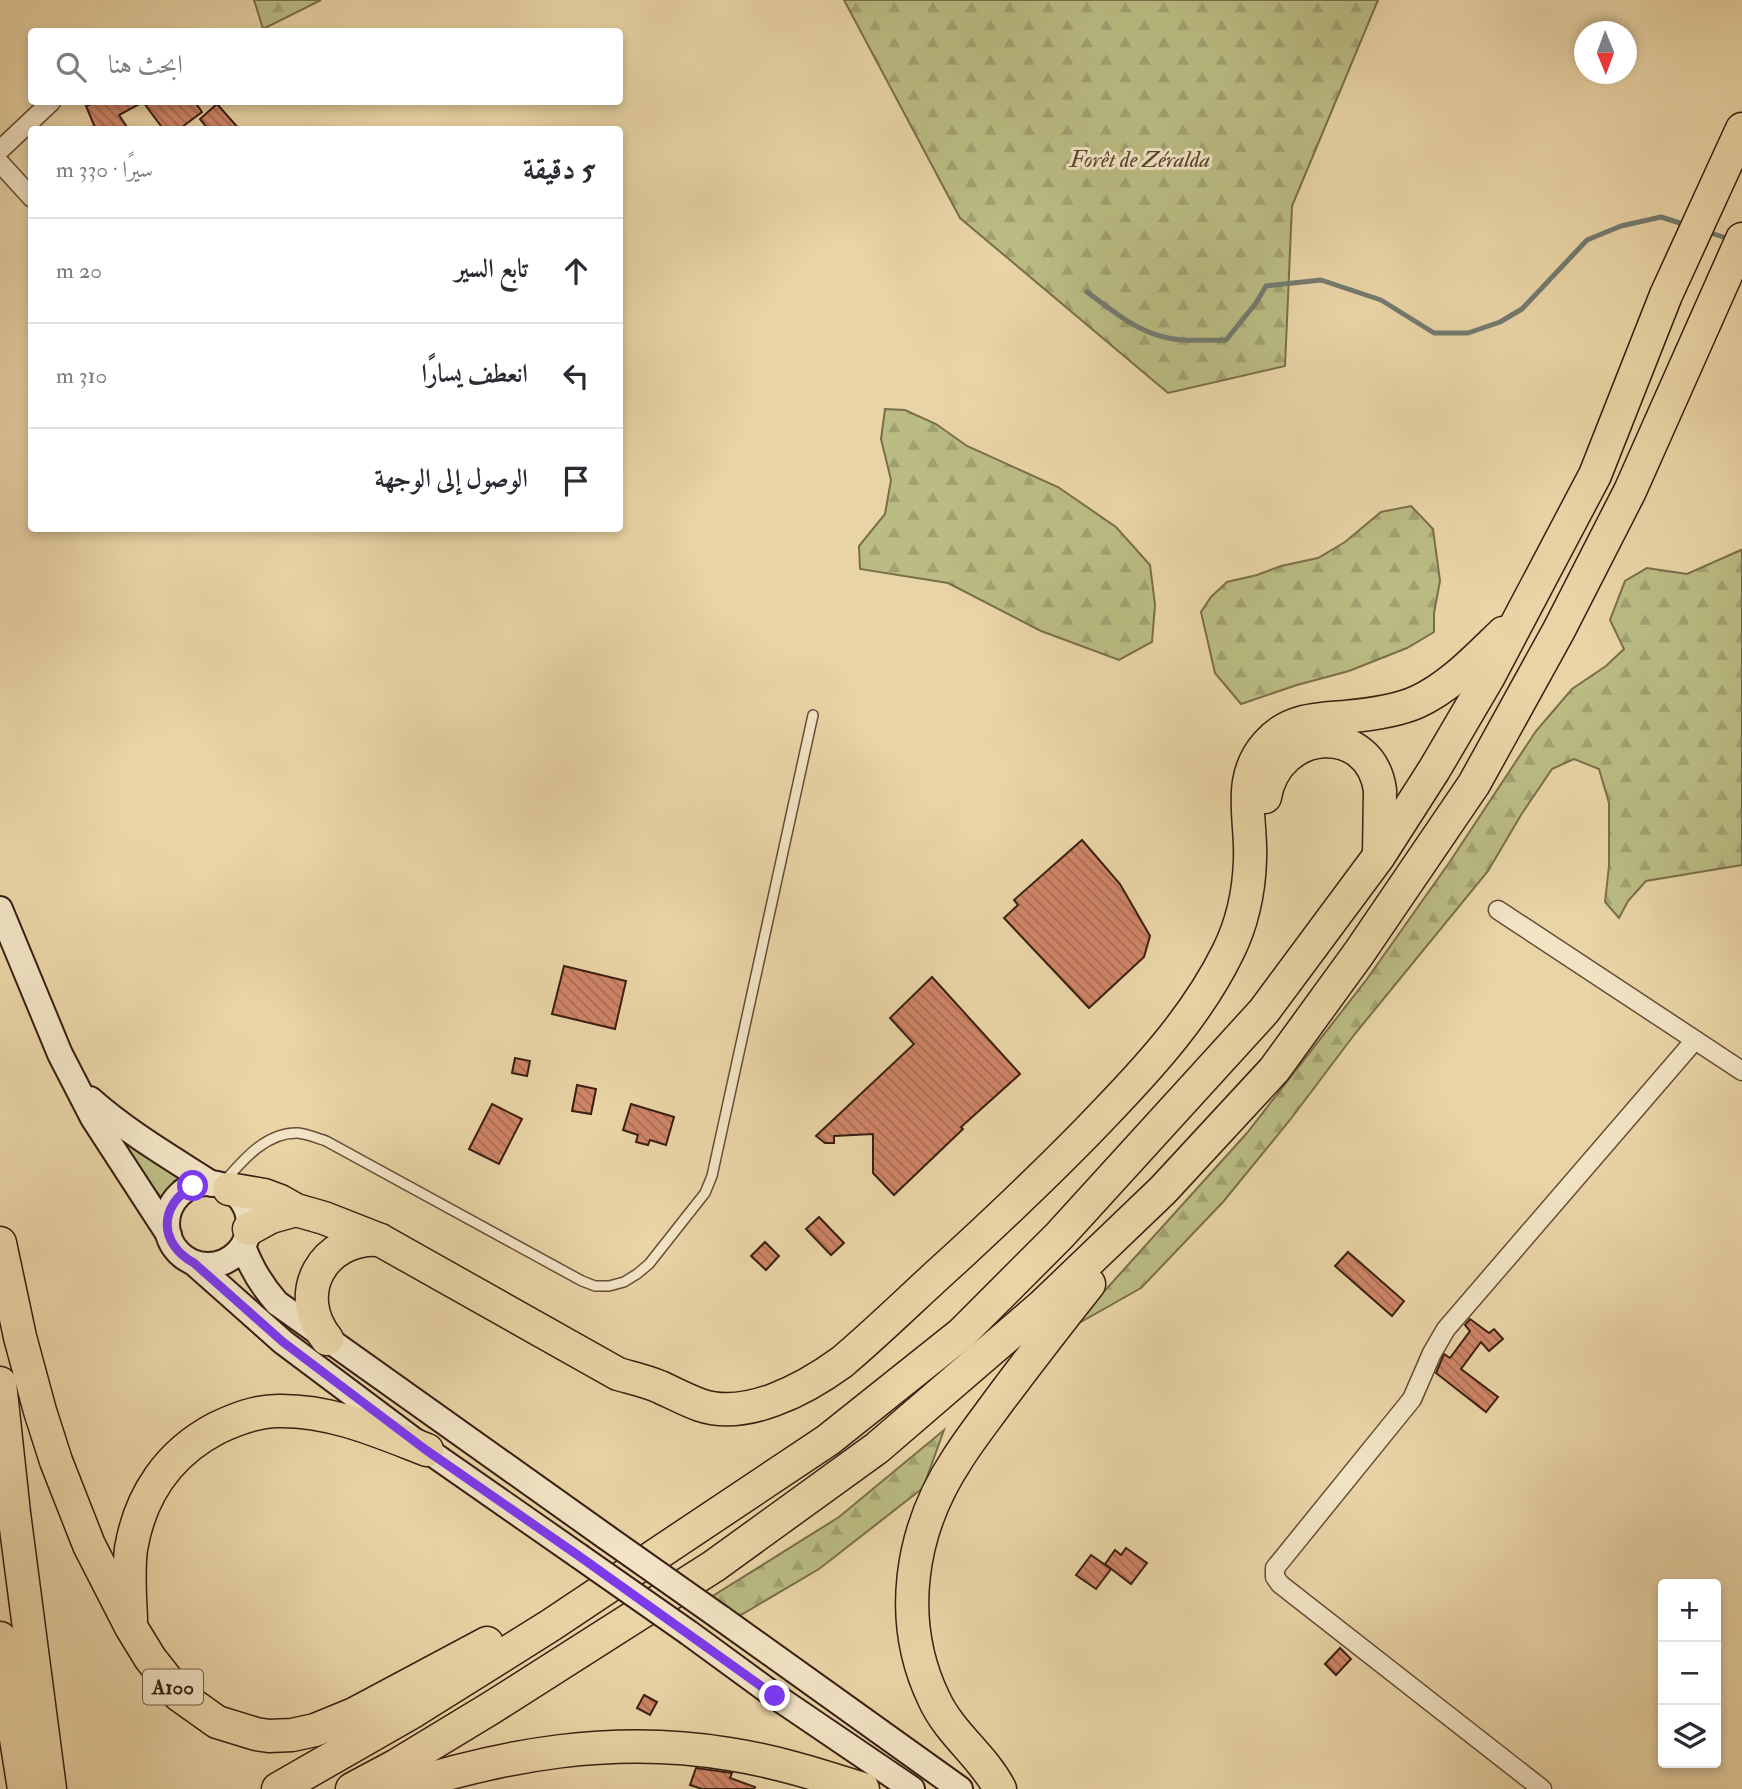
<!DOCTYPE html>
<html lang="ar">
<meta charset="utf-8">
<style>
body{margin:0;font-family:"IM FELL Double Pica",Amiri,serif;background:#f2f2f3;color:#2b2b33;direction:rtl}
.controls{position:absolute;right:21px;bottom:21px;display:grid;overflow:hidden;border-radius:7px;box-shadow:0 4px 10px #0003}
.controls button{width:63px;height:63px;display:grid;place-items:center;padding:0;border:0;border-bottom:2px solid #e1e1e2;background:#fff;color:#2b2b33;font:35px sans-serif}
.compass{position:absolute;left:1574px;top:21px;width:63px;height:63px;border-radius:50%;background:#fff;box-shadow:0 4px 10px #0003;rotate:179deg}
.stop{position:absolute;width:21px;height:21px;margin:-16px;border:5px solid #7c3aed;border-radius:50%;background:#fff}
.stop.end{background:#7c3aed;border-color:#fff;box-shadow:0 2px 7px #0008}
.list{margin:0;padding:0;list-style:none}
h2{display:flex;justify-content:space-between;align-items:center;height:91px;margin:0;padding:0 28px;font-size:30px}
h2 small{font-size:23px;font-weight:400;color:#7c7c81}
.list li{display:grid;grid-template-columns:46px 1fr auto;gap:21px;align-items:center;box-sizing:border-box;height:105px;padding:0 28px;border-top:2px solid #e1e1e2}
.list b{display:block;font-size:26px;white-space:nowrap}
.list em{font-size:23px;font-style:normal;color:#7c7c81}
.icon{flex:none;width:38px;height:38px;fill:none;stroke:currentColor;stroke-width:2;stroke-linecap:round;stroke-linejoin:round}
.map{position:relative;flex:none;width:1742px;height:1789px;overflow:hidden;direction:ltr}
.search{position:absolute;background:#fff;box-shadow:0 4px 10px #0003;left:28px;top:28px;width:595px;height:77px;display:flex;align-items:center;gap:18px;box-sizing:border-box;padding:0 24px;border-radius:7px;color:#7c7c81;font-size:26px}
.panel{position:absolute;background:#fff;box-shadow:0 4px 10px #0003;left:28px;top:126px;width:595px;height:406px;border-radius:7px;direction:rtl}
.map>svg:first-child{display:block}
.forest{fill:url(#forest-firs);stroke:#7a6e4a;stroke-width:2}
.garden{fill:#babc83;stroke:#7a6e4a;stroke-width:2}
.lines{fill:none;stroke-linecap:round;stroke-linejoin:round}
.stream{stroke:#737a6f;stroke-width:5}
.building{fill:url(#building-back-hatch);stroke:#3a1f12;stroke-width:2}
.lane-casing{stroke:#664c37;stroke-width:12}
.street-casing{stroke:#664c37;stroke-width:21}
.secondary-casing{stroke:#3a1f12;stroke-width:28}
.highway-casing{stroke:#3a1f12;stroke-width:35}
.lane{stroke:#f1e3c4;stroke-width:9}
.street{stroke:#f1e3c4;stroke-width:18}
.secondary{stroke:#f1e3c4;stroke-width:24}
.highway{stroke:#e9d4a5;stroke-width:32}
.secondary-bridge-casing{stroke:#3a1f12;stroke-width:28;stroke-linecap:butt}
.secondary-bridge{stroke:#f1e3c4;stroke-width:24}
.route{stroke:#7c3aed;stroke-width:9}
.labels{text-anchor:middle;dominant-baseline:central;stroke-width:6;stroke-linejoin:round;paint-order:stroke}
.shield{fill:#f1e3c4;stroke:#715a47;stroke-width:2}
.shield-label{font-size:21px;font-weight:bold;fill:#3a1f12}
.park-label{font-size:23px;font-style:italic;fill:#5a462e;stroke:#f1e3c4}
</style>
<div class="map">
<svg width="1742" height="1789" viewBox="0 0 1742 1789">
<defs>
<pattern id="forest-firs" width="22" height="20" patternUnits="userSpaceOnUse" patternTransform="scale(1.75)"><rect width="22" height="20" fill="#babc83"/><path d="M5 1l3.5 6h-7zM16 11l3.5 6h-7z" fill="#a1a170"/></pattern>
<pattern id="building-back-hatch" width="6" height="6" patternUnits="userSpaceOnUse" patternTransform="scale(1.75)"><rect width="6" height="6" fill="#cf8568"/><path d="M-1 5l2 2M0 0l6 6M5-1l2 2" fill="none" stroke="#a96c54"/></pattern>
</defs>
<rect width="100%" height="100%" fill="#e9d4a5"/>
<filter id="stains"><feTurbulence type="fractalNoise" baseFrequency=".00286" numOctaves="4"/><feColorMatrix values="0 0 0 0 .2 0 0 0 0 .09 0 0 0 0 .02 0 0 0 .5 -.17"/></filter>
<radialGradient id="worn" r=".72"><stop offset=".6" stop-color="#630" stop-opacity="0"/><stop offset="1" stop-color="#630" stop-opacity=".3"/></radialGradient>
<g class="forest">
<path d="M254 0H321L263 29Z"/>
<path d="M844 0H1378L1292 206 1285 366 1168 393 960 218Z"/>
<path d="M885 409 905 410 936 424 967 446 1058 487 1116 527 1150 565 1155 605 1152 642 1119 660 1041 631 948 583 860 569 859 546 885 514 891 480 881 439Z"/>
<path d="M1411 506 1433 529 1440 581 1434 613V632L1407 648 1349 671 1297 685 1241 704 1215 673 1201 612 1211 597 1227 582 1257 575 1281 566 1318 558 1345 542 1381 512Z"/>
<path d="M1741 550 1742 554V865L1646 881 1628 901 1619 918 1605 902 1609 866V803L1599 769 1574 759 1552 769 1521 815 1488 871 1354 1035 1290 1120 1223 1202 1141 1288 1072 1327 1247 1133 1367 979 1449 863 1536 731 1572 689 1606 666 1624 649 1610 620 1625 581 1647 568 1687 574Z"/>
<path d="M944 1430 923 1488 819 1569 739 1616 708 1599 839 1517Z"/>
</g>
<path class="garden" d="M107 1121C134 1147 150 1161 184 1176L174 1181 164 1201 130 1158Z"/>
<g class="lines">
<g class="stream">
<path d="M1705 231 1729 239"/>
<path d="M1087 292C1110 309 1136 331 1164 337 1184 342 1205 340 1226 340L1256 303 1266 286 1321 280 1381 300 1434 333H1468L1500 322 1522 309 1587 240 1621 226 1661 217 1686 225"/>
</g>
</g>
<g class="building">
<path d="M96 102H195L202 112 178 130H164L143 102 119 115 129 130H96L86 106Z"/>
<path d="M217 104 240 130H209L200 119Z"/>
<path d="M1082 840 1120 884 1150 936 1144 957 1089 1008 1004 918 1018 905 1014 900Z"/>
<path d="M564 966 626 981 615 1029 552 1014Z"/>
<path d="M932 977 1020 1074 961 1127 963 1129 894 1195 873 1173V1134L834 1136V1143H825L816 1136 914 1044 890 1018Z"/>
<path d="M515 1058 530 1061 527 1076 512 1073Z"/>
<path d="M577 1085 596 1089 591 1114 572 1111Z"/>
<path d="M492 1104 522 1119 499 1164 469 1149Z"/>
<path d="M631 1104 674 1117 666 1145 650 1140 648 1145 636 1142 638 1135 623 1130Z"/>
<path d="M819 1217 844 1243 831 1255 806 1229Z"/>
<path d="M765 1242 779 1256 766 1270 751 1256Z"/>
<path d="M1348 1252 1404 1301 1392 1316 1335 1266Z"/>
<path d="M1470 1319 1489 1333 1494 1329 1503 1339 1489 1351 1481 1342 1461 1369 1498 1397 1486 1412 1436 1373 1444 1354 1450 1358 1470 1331 1465 1325Z"/>
<path d="M1126 1548 1147 1563 1131 1584 1105 1564 1115 1550 1121 1555Z"/>
<path d="M1091 1555 1111 1569 1096 1589 1076 1575Z"/>
<path d="M1340 1648 1351 1659 1336 1675 1325 1664Z"/>
<path d="M644 1695 657 1702 650 1715 637 1708Z"/>
<path d="M696 1768 732 1773 730 1778 755 1787 754 1789H702L690 1785Z"/>
</g>
<g class="lines">
<defs>
<path id="lane" d="M224 1182C243 1160 266 1132 298 1133 307 1134 317 1138 326 1141L582 1281 595 1286H609L624 1282 637 1274 649 1264 705 1193 712 1176 813 715"/>
<g id="street">
<path d="M0 150 51 102"/>
<path d="M0 163 32 198"/>
<path d="M1498 910 1742 1071"/>
<path d="M1542 1789 1280 1584 1275 1577V1568L1412 1399 1432 1353 1446 1329 1695 1040"/>
</g>
<g id="secondary">
<path d="M0 909 60 1054 93 1118 169 1235"/>
<path d="M90 1099C127 1132 170 1157 212 1184"/>
<circle cx="208" cy="1224" r="41"/>
<path d="M243 1246C251 1268 262 1286 277 1303L606 1537"/>
<path d="M194 1263 283 1342 427 1450 579 1556"/>
<path d="M721 1618 960 1789"/>
<path d="M689 1633 775 1696 912 1789"/>
</g>
<g id="highway">
<path d="M1265 797C1277 727 1370 721 1380 790L1379 855"/>
<path d="M229 1189 264 1195 280 1201 296 1210 324 1218 380 1240 618 1374C632 1378 646 1381 660 1387 673 1393 686 1400 700 1405 746 1421 805 1389 842 1362 881 1329 917 1293 955 1259 1007 1211 1058 1163 1107 1111 1153 1063 1198 1013 1228 952 1242 924 1249 892 1250 860 1252 819 1236 779 1267 744 1288 720 1315 719 1345 717 1366 715 1397 711 1417 702 1450 687 1477 658 1503 633"/>
<path d="M249 1229 271 1217 296 1210"/>
<path d="M0 1243 20 1337 40 1411 56 1461 89 1545 131 1627 150 1658 179 1695 217 1722 256 1734 269 1736 292 1735 315 1730 354 1714 487 1643"/>
<path d="M327 1339C291 1294 323 1236 380 1240"/>
<path d="M0 1383 14 1513 50 1789"/>
<path d="M131 1619C130 1596 128 1572 131 1549 140 1495 169 1453 217 1428 236 1419 256 1411 278 1411 331 1410 378 1431 427 1450"/>
<path d="M0 1638 24 1789"/>
<path d="M278 1789 414 1711 551 1625 828 1440 961 1334 1059 1236 1264 1011 1379 856 1434 770 1488 678 1595 475 1666 295 1742 129"/>
<path d="M352 1789 397 1765 491 1708 714 1566 877 1448 1042 1306 1163 1190 1274 1070 1359 953 1474 784 1559 630 1630 491 1742 239"/>
<path d="M396 1789C505 1754 614 1735 729 1754 775 1761 819 1775 863 1789"/>
<path d="M1000 1789C983 1756 950 1734 934 1699 896 1620 910 1530 958 1458 970 1439 985 1420 998 1402 1028 1362 1058 1323 1089 1284"/>
</g>
</defs>
<use href="#lane" class="lane-casing"/>
<use href="#street" class="street-casing"/>
<use href="#secondary" class="secondary-casing"/>
<use href="#highway" class="highway-casing"/>
<use href="#lane" class="lane"/>
<use href="#street" class="street"/>
<use href="#secondary" class="secondary"/>
<use href="#highway" class="highway"/>
<defs>
<g id="secondary-bridge">
<path d="M606 1537 721 1618"/>
<path d="M579 1556 689 1633"/>
</g>
</defs>
<use href="#secondary-bridge" class="secondary-bridge-casing"/>
<use href="#secondary-bridge" class="secondary-bridge"/>
</g>
<g class="lines">
<path class="route" d="M193 1186C158 1206 159 1244 194 1263L283 1342 426 1450 579 1556 775 1696"/>
</g>
<g class="labels">
<rect class="shield" x="143" y="1669.5" width="60" height="35" rx="5"/>
<g class="shield-label">
<text x="173" y="1687">A100</text>
</g>
<g class="park-label">
<text x="1140" y="159">Forêt de Zéralda</text>
</g>
</g>
<rect width="100%" height="100%" filter="url(#stains)"/>
<rect width="100%" height="100%" fill="url(#worn)"/>
</svg>
<div class="controls">
<button>+</button>
<button>−</button>
<button><svg class="icon" aria-label="layers" viewBox="0 0 24 24"><path d="M12 4l9 5-9 5-9-5zM3 14l9 5 9-5"/></svg></button>
</div>
<svg class="compass" viewBox="-18 -18 36 36"><path d="M0-13l5 13h-10z" fill="#e53935"/><path d="M0 13l5-13h-10z" fill="#7c7c81"/></svg>
<div class="stop" style="left:193px;top:1186px"></div>
<div class="stop end" style="left:775px;top:1696px"></div>
<div class="search"><svg class="icon" aria-label="search" viewBox="0 0 24 24"><circle cx="10" cy="10" r="6"/><path d="M15 15l6 6"/></svg>ابحث هنا</div>
<section class="panel">
<h2>5 دقيقة<small>سيرًا · 330 m</small></h2>
<ul class="list">
<li><svg class="icon" aria-label="ahead" viewBox="0 0 24 24"><path d="M12 20V5M6 11l6-6 6 6"/></svg><div><b>تابع السير</b></div><em>20 m</em></li>
<li><svg class="icon" aria-label="left" viewBox="0 0 24 24"><path d="M17 20v-9H6M10 6l-5 5 5 5"/></svg><div><b>انعطف يسارًا</b></div><em>310 m</em></li>
<li><svg class="icon" aria-label="arrive" viewBox="0 0 24 24"><path d="M6 21V4h12l-3 4 3 4H6"/></svg><div><b>الوصول إلى الوجهة</b></div></li>
</ul>
</section>
</div>
